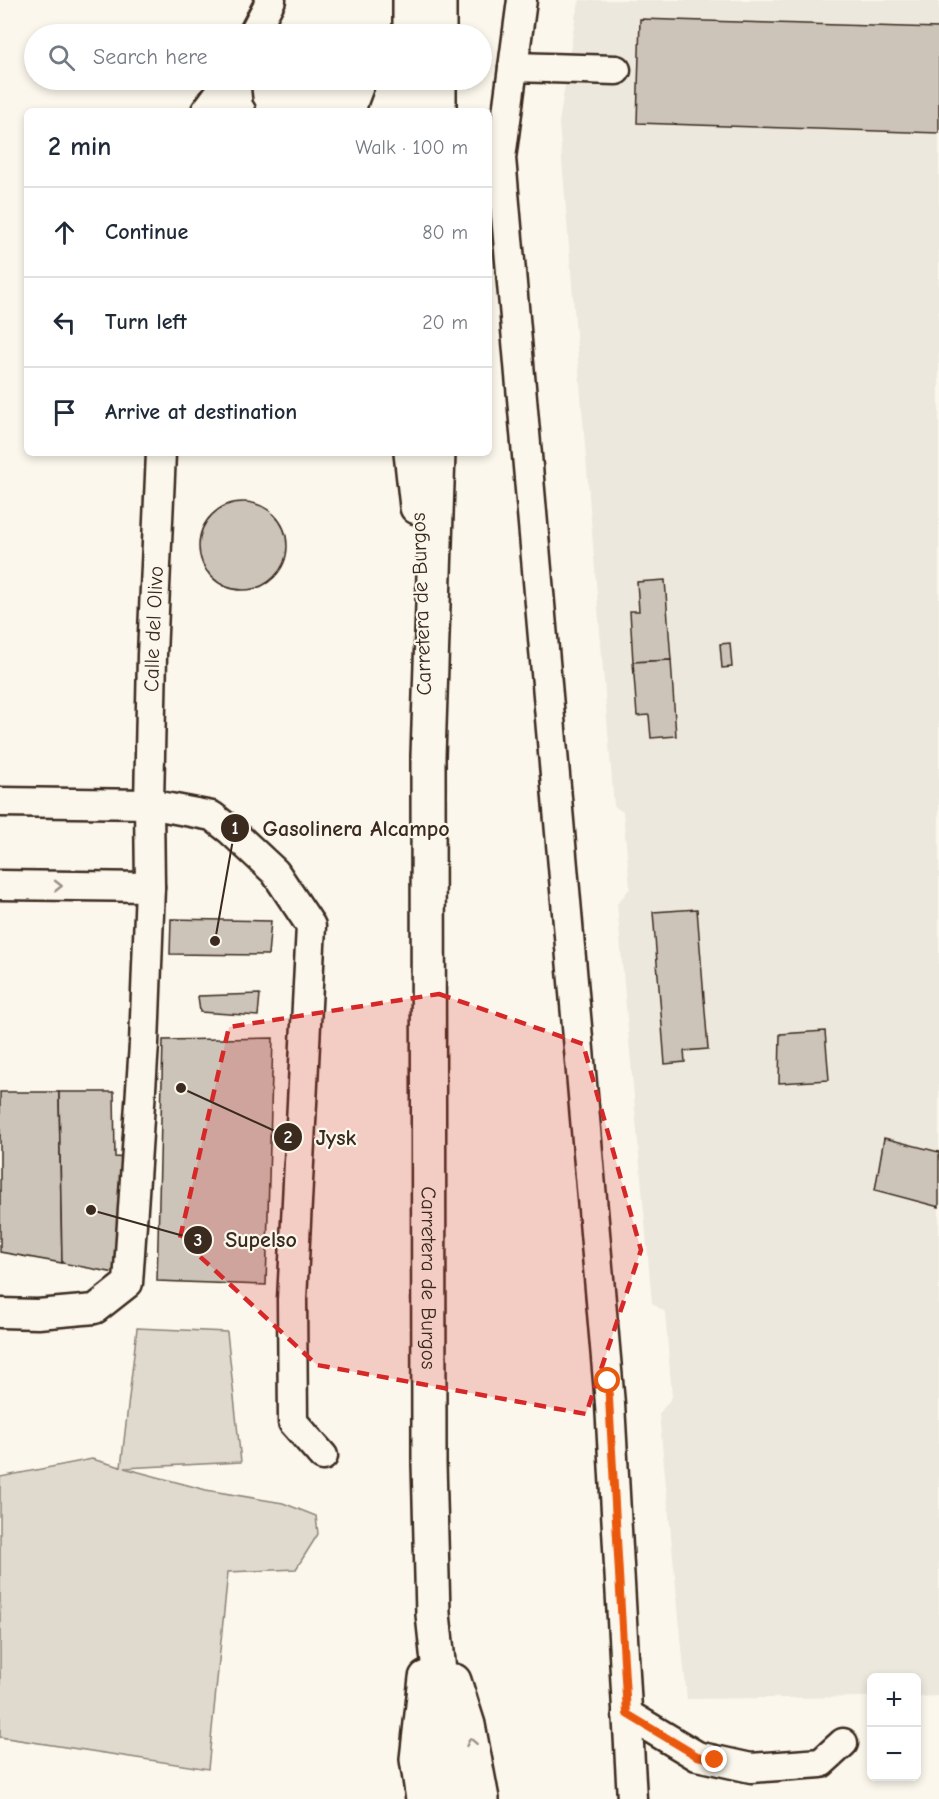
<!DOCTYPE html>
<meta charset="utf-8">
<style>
body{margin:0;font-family:"Comic Neue",sans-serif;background:#f2f2f3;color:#1f2937}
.controls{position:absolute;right:18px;bottom:18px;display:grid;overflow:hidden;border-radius:9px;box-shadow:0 3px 9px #0003}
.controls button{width:54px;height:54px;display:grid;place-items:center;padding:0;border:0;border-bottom:2px solid #e0e1e3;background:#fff;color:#1f2937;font:30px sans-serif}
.stop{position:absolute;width:18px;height:18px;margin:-14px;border:4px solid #ea580c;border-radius:50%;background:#fff}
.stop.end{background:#ea580c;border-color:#fff;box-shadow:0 2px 6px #0008}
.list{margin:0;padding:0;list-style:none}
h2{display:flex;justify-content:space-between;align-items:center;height:78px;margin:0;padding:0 24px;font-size:26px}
h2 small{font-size:20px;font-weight:400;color:#747a83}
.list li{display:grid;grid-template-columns:39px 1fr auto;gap:18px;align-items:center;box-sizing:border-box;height:90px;padding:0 24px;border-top:2px solid #e0e1e3}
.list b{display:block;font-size:22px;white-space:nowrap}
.list em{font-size:20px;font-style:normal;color:#747a83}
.icon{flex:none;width:33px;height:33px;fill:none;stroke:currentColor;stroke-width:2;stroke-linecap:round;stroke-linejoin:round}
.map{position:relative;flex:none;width:939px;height:1799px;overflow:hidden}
.search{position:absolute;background:#fff;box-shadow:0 3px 9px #0003;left:24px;top:24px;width:468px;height:66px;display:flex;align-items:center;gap:15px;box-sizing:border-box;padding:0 21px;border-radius:33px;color:#747a83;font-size:22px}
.panel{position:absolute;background:#fff;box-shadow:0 3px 9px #0003;left:24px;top:108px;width:468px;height:348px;border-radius:9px}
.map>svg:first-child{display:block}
.built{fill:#ede8dd}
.green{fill:#dfd9ce;stroke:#8d8276;stroke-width:1.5}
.building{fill:#ccc4b9;stroke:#3b2a1e;stroke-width:1.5}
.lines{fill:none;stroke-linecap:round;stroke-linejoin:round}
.minor-casing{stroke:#3b2a1e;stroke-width:33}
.highway-casing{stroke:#3b2a1e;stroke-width:38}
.minor{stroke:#fbf7ec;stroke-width:28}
.highway{stroke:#fbf7ec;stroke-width:33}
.oneway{stroke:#9b9085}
.route{stroke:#ea580c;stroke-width:8}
.marked{fill:#d62828;fill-opacity:0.2;stroke:#d62828;stroke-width:4.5;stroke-dasharray:12 8;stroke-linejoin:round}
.labels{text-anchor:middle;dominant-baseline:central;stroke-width:4.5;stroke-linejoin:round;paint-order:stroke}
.street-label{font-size:21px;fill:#3b2a1e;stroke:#fbf7ec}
.leader{fill:none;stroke:#3b2a1e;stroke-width:2}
.callout-dot{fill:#3b2a1e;stroke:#fbf7ec;stroke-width:2}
.mark-label{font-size:18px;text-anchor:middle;font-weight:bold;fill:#fff}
.callout-label{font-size:22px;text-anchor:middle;font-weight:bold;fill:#3b2a1e;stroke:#fbf7ec;stroke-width:4.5;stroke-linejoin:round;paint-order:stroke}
</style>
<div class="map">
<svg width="939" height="1799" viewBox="0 0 939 1799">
<rect width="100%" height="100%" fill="#fbf7ec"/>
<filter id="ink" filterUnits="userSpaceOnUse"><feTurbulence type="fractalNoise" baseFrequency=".0167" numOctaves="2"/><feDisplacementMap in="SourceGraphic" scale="12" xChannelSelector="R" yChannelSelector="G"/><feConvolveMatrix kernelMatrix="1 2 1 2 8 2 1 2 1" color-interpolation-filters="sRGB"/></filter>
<g filter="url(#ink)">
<path class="built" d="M580 0H939V1696L917 1697 916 1678H872L871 1697 687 1699 659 1414 672 1397 665 1312 652 1303 617 904 630 888 623 812 614 806 559 123 576 13Z"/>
<path class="green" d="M137 1328 227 1332 241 1462 124 1468 206 1490 283 1503 316 1516 318 1534 296 1569 228 1572 208 1769 0 1737V1477L92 1459 121 1467Z"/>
<g class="building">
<path d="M640 19 939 28V133L637 123Z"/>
<circle cx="243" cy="546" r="44"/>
<path d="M665 580 671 660 633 662 630 611H639L637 582Z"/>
<path d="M730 643 732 667 722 668 720 644Z"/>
<path d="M671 660 676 736 651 738 649 715 637 716 633 662Z"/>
<path d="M697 909 708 1049 684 1051 685 1062 665 1064 653 912Z"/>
<path d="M171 919 271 921 268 955 170 954Z"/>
<path d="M260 994 258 1016 200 1012 198 996Z"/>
<path d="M825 1031 829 1080 779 1083 780 1034Z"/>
<path d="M273 1038 266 1285 157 1281 163 1040Z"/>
<path d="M0 1092H59L62 1263 0 1252Z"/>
<path d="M59 1092H114L115 1157 127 1158 115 1273 62 1263Z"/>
<path d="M884 1138 939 1152V1207L875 1190Z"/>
</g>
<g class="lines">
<defs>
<g id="minor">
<path d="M522 0 501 158 610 1404 632 1799"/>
<path d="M253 34 271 0"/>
<path d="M513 67 616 70"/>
<path d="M235 80 238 107 241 111"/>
<path d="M206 111 229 80"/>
<path d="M0 802 149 804 212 816 230 830 275 872 311 926 292 1300 293 1422 323 1456"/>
<path d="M0 885 150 887"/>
<path id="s1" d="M0 1313 38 1314 95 1309 128 1283 144 1044 150 887 149 804 152 655 161 453"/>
<path d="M627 1714 697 1756 751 1768 821 1763 843 1743"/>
</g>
<g id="highway">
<path d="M410 0V34"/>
<path d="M439 0V34"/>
<path d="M411 80 412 111"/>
<path d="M439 80V111"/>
<path d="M385 111 394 87V80"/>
<path d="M411 453 417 507"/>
<path id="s2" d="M438 453 428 756 429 1463 433 1614 451 1786 454 1799"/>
<path d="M454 1681 468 1725 482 1799"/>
<path d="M423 1799 417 1759 426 1678"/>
</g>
</defs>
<use href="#minor" class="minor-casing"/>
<use href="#highway" class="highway-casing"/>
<use href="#minor" class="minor"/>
<use href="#highway" class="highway"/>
</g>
<defs><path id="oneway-chevron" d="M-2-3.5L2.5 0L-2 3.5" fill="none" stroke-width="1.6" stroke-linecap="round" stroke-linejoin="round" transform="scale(1.5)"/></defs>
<g class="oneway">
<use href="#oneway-chevron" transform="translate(58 886)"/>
<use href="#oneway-chevron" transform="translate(471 1742) rotate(-101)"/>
</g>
</g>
<g class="lines" filter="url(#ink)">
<path class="route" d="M608 1381 627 1714 697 1756 715 1760"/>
</g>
<path class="marked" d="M439 994 583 1044 641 1250 586 1414 317 1365 180 1238 229 1027Z"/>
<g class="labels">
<g class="street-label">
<text transform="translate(421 604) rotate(-92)">Carretera de Burgos</text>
<text stroke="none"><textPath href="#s1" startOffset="792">Calle del Olivo</textPath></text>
<text stroke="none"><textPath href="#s2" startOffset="825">Carretera de Burgos</textPath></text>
</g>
</g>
<path class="leader" d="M215 941L235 828M181 1088L288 1137M91 1210L198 1240"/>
<g class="callout-dot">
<circle cx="215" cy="941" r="6"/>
<circle cx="181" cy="1088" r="6"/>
<circle cx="91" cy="1210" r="6"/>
<circle cx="235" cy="828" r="15"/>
<circle cx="288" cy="1137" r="15"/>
<circle cx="198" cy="1240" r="15"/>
</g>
<g class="mark-label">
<text x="235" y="834">1</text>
<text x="288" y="1143">2</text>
<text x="198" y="1246">3</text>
</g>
<g class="callout-label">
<text x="356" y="836">Gasolinera Alcampo</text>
<text x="336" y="1145">Jysk</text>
<text x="261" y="1247">Supelso</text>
</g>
</svg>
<div class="controls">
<button>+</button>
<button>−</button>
</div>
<div class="stop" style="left:608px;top:1381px"></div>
<div class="stop end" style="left:715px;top:1760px"></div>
<div class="search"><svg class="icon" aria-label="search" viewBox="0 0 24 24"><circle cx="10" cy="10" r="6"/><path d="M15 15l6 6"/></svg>Search here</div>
<section class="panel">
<h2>2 min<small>Walk · 100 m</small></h2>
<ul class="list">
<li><svg class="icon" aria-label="ahead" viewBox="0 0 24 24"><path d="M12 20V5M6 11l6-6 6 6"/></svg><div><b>Continue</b></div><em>80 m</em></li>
<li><svg class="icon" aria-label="left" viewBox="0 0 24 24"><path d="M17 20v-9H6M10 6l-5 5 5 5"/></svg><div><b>Turn left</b></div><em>20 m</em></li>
<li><svg class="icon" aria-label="arrive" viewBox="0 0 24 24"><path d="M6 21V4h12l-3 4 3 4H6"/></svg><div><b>Arrive at destination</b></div></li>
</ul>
</section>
</div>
